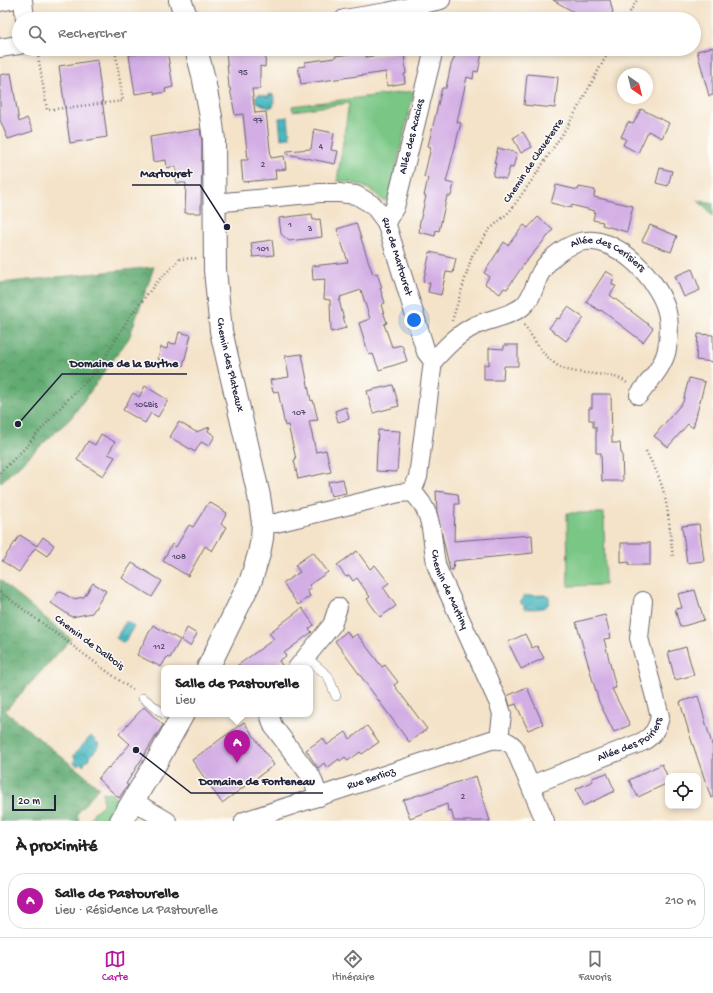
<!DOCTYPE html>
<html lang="fr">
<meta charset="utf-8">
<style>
body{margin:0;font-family:"Gochi Hand",sans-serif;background:#f6f6f6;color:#202124}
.controls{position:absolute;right:12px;bottom:12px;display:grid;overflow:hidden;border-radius:8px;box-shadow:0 2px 6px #0003}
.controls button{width:36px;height:36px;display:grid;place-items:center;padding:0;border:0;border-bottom:1px solid #e0e0e0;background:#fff;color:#202124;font:20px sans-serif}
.compass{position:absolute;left:617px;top:68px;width:36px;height:36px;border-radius:50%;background:#fff;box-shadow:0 2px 6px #0003;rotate:145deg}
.scale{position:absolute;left:12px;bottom:10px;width:44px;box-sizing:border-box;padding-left:4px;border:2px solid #22223b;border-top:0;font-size:11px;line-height:14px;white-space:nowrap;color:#22223b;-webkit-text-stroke:3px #fdfcf7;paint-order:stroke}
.you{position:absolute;left:414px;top:320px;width:14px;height:14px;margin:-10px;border:3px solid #fff;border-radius:50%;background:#1a73e8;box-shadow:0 0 0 6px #1a73e833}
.badge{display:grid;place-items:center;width:26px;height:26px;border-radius:50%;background:#b5179e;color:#fff;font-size:13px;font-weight:700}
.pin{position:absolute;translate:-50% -33px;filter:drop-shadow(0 1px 2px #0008)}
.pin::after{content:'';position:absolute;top:21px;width:14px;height:12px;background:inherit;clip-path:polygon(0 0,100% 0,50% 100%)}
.popup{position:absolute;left:161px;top:665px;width:152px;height:52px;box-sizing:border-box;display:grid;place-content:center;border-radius:8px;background:#fff;filter:drop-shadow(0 1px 3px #0005);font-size:13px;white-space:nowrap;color:#757577}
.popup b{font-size:15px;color:#202124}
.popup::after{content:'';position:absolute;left:50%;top:100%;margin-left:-8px;border:8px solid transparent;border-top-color:#fff}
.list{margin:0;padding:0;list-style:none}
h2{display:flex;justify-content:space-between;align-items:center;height:52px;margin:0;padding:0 16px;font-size:17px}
h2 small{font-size:13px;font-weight:400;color:#757577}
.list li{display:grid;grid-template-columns:26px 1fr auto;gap:12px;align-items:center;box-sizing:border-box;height:56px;margin:0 8px 8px;padding:0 8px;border:1px solid #e0e0e0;border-radius:16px}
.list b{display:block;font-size:15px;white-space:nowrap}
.list p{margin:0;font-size:13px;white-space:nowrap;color:#757577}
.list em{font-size:13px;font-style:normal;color:#757577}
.icon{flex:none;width:22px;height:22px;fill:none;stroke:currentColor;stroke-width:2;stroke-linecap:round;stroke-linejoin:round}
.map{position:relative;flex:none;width:713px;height:821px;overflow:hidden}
.search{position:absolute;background:#fff;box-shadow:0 2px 6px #0003;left:12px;right:12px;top:12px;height:44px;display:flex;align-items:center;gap:10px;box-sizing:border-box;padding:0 14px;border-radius:22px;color:#757577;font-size:15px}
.sheet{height:116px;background:#fff}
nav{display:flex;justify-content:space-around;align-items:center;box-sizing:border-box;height:56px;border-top:1px solid #e0e0e0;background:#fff;font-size:11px;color:#757577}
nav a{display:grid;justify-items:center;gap:2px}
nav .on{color:#b5179e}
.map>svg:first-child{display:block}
.green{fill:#79c685;stroke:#4e7460}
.forest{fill:url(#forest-crowns);stroke:#426656}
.water{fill:url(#water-waves);stroke:#366e7e}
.building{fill:#d3aee5}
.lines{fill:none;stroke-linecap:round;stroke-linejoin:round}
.service-casing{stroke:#6c666d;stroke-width:10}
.minor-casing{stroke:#6c666d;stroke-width:20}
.tertiary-casing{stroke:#6c666d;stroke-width:24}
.path{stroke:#6c666d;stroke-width:2.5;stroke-dasharray:1 3;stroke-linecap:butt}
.service{stroke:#fff;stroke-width:9}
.minor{stroke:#fff;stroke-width:18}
.tertiary{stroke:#fff;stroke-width:22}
.labels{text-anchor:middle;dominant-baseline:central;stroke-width:3;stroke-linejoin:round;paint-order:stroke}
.number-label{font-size:9px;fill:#4e4566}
.street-label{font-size:11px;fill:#22223b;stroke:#fdfcf7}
.leader{fill:none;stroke:#22223b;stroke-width:1.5}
.callout-dot{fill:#22223b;stroke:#fdfcf7;stroke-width:1.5}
.callout-label{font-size:12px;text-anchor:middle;font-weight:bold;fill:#22223b;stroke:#fdfcf7;stroke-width:3;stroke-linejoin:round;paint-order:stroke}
</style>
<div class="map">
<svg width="713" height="821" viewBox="0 0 713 821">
<defs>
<pattern id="forest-crowns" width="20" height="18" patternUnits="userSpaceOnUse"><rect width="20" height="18" fill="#62ab72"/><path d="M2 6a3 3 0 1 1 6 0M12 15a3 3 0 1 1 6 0" fill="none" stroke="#508b5f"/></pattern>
<pattern id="water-waves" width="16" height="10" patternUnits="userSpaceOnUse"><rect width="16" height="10" fill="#4ab9c1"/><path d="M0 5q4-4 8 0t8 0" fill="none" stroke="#3d969e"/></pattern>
</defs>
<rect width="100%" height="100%" fill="#fdfcf7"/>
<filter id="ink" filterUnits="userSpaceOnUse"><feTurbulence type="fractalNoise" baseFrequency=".025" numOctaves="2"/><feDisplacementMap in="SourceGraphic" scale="8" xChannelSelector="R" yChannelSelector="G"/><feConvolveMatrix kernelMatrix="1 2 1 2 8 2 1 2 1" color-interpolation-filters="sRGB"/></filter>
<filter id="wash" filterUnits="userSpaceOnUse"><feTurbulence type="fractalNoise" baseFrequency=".012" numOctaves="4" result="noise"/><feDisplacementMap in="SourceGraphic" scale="16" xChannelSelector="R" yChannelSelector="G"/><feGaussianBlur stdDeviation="0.9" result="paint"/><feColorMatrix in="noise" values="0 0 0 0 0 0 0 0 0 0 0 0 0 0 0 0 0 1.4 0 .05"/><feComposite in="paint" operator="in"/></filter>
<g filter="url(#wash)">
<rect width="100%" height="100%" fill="#f4e3c9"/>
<g class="green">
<path d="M414 91 389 198 386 201C380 200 378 195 373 192 363 185 350 181 337 181L349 103 293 111 292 106Z"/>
<path d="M604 513 605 585 568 586 567 513Z"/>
<path d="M103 792 112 794 119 801 107 821H90L94 812 103 805Z"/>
</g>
<g class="forest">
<path d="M698 200 713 204V217Z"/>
<path d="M154 267 129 338 71 418 0 483V283Z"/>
<path d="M0 579 11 590 71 639 5 711 99 787 77 814 79 821H0Z"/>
</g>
<g class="water">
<path d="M259 94 269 97 268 95 272 94 275 98 273 106 269 108 257 102 255 97Z"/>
<path d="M288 117 290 138 281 139 279 118Z"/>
<path d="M545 595 549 597C552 612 533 608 524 609V605L520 603 523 599V596Z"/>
<path d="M126 621 134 626 124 643 116 638Z"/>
<path d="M91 736 100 745 83 765 81 763 77 765 74 763 75 758 73 756Z"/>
</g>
<g id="blocks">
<g class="building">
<path d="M553 0H610L613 13 593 19H586Z"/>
<path d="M713 47V95L709 96 697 51Z"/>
<path d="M226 49H266L265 67 260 66V89H252L255 113 266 112 271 158 284 156 286 169 275 170 276 179 243 182 241 160H248L243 114 235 115 230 88H229Z"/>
<path d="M458 49H483L478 72 474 71 473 79 467 77 457 122 461 123 446 182 454 184 451 196H447L439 231 436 230 435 236 419 232 420 226H419L426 196H424L428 178 424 177 431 147 428 146 442 88H446L451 65Z"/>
<path d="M167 50 173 87 165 89 166 92 155 94 154 91 135 94 129 55Z"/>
<path d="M366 52V57L404 52 406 74H404L405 83 387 86 386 72 301 84 298 67 305 66V62L335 58V56Z"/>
<path d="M97 60 107 137 70 143 59 66Z"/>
<path d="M11 73 19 122 27 118 33 131 8 139 0 120V75Z"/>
<path d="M527 74 558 77 555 108 524 105Z"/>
<path d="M641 109 669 123 662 138 648 131 638 153 623 145 626 139 621 137 628 122 633 124Z"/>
<path d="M200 129 202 141 201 213H185L186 183H176V166L167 168 166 160 153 162 150 137Z"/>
<path d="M314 129 334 133 331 150 338 151 335 164 287 154V151L311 149Z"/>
<path d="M523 132 532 147 521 153 513 138Z"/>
<path d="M498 148 517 153 513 168 510 167 506 179 493 176 496 163H494Z"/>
<path d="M660 168 672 171 668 186 656 183Z"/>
<path d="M556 185 578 190 579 187 595 190 594 197 633 206 627 232 602 225 603 222 593 220 595 211 571 205V208L551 203Z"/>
<path d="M312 214 313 220 320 219 322 237 289 241 281 234 279 218Z"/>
<path d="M538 217 553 230 524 264 507 289 504 288 500 294 485 284 489 276 484 273 504 242 508 245 524 225 528 228Z"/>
<path d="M356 223 370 266 373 274 377 273 382 288H380L385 303 381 305 387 323 384 324 392 347 402 345 407 361 379 370 373 354 369 355 359 323 370 319 361 290 340 297 341 300H339L346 328 331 332 330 300 324 299 325 279 313 280 312 266 348 262 337 229Z"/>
<path d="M650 225 677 236 671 252 642 241Z"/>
<path d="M272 240 274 255 253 257 251 243Z"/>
<path d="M430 252 456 258 453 273 446 272 441 295 428 292 430 283 423 282Z"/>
<path d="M692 269 700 290 684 297 675 276Z"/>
<path d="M606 271 614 276 612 285 616 286 610 295 653 328 643 342 601 310 600 311 586 302Z"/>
<path d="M568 307 584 318 566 341 549 328 557 318 559 319Z"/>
<path d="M179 332 191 335 183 366 158 359 161 347 167 349 168 343 176 344Z"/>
<path d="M698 334 713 335V362L696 360Z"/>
<path d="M504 345H518V366H504L503 380H484V364L489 365V348L504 349Z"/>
<path d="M302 354 311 401 313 400 318 420 309 421 316 452 326 450 331 472 298 479 294 460 296 459 288 425 285 426 278 391 273 392 270 380 289 377 285 356Z"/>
<path d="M689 378 705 382 693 428 688 424 668 447 654 436 683 402Z"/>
<path d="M393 385 399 406 373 413 367 391Z"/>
<path d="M145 386 168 400 158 417 151 413 145 423 123 410 133 393 139 397Z"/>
<path d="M592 394H611L612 443H620L621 453H622L623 481H602L601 453H596V427H593V420H589V408H592Z"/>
<path d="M346 407 349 419 338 422 335 411Z"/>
<path d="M179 422 196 432 210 427 208 431 215 436 209 446 201 442 195 452 170 437Z"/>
<path d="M378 430 400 431 397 472 376 471Z"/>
<path d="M101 434 115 442 108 454 115 457 103 476 77 460 88 441 95 445Z"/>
<path d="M343 479 346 493 331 496 328 482Z"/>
<path d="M436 491 458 494 459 504H455L454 541 532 535 533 553 454 561 453 570H450L437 512Z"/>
<path d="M209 502 227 513 221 524 226 527 212 551 205 546 188 576 163 561 172 544 176 547 189 525 193 527Z"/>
<path d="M699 524 704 561 687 563 682 526Z"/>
<path d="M20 535 37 546 43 537 54 545 47 556 35 548 19 572 2 561Z"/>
<path d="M621 543H650V565H629V562L621 563Z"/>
<path d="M357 551 370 569 375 565 389 583 383 587 396 606 380 617 367 599 370 597 357 578 353 581 349 575 346 577 337 565Z"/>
<path d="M313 552 328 572 309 585 311 588 307 591 310 596 298 605 283 583 300 572 295 565Z"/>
<path d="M132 563 162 581 152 597 122 578Z"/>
<path d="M93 583 106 591 92 613 72 617 51 603 59 591 73 599 84 597Z"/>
<path d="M695 590 704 620 680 627 675 609 682 608 678 594Z"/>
<path d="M302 608 314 625 309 629 312 632 284 653 286 656 279 661 284 668H234L274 639 269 633Z"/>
<path d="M605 615 611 638 604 639 616 688 612 689 630 725 614 732 599 702 576 622Z"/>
<path d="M153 625 180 640 170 658 167 657 161 667 137 655Z"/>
<path d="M187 628 197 634 190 646 181 640Z"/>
<path d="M347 631 351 638 357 634 382 667 385 665 398 682 394 685 427 729 409 742 335 641Z"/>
<path d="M525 634 532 648 537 646 544 658 521 669 508 642Z"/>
<path d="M686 647 694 675 675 680 668 652Z"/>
<path d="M527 687 543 724 528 730 516 704 510 706 507 696Z"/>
<path d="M698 696 713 748V797L711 798 690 736 680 702Z"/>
<path d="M144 707 163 725 126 784 128 785 119 798 98 779 108 767 109 768 130 744 119 734Z"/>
<path d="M244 722 274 765 222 803 192 760Z"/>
<path d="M367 726 379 742 362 754 360 752 348 761 345 757 340 761 339 759 327 768 324 763 318 768 306 750 323 738 327 745 346 732 350 739Z"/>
<path d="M662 764 668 778V783L638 797 629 780Z"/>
<path d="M607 773 615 791 583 806 576 789 593 781 592 778Z"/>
<path d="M476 776 490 821H454L451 810 448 811 447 804 410 818 403 800Z"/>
</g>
</g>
</g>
<g filter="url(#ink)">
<use href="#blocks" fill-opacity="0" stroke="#6c666d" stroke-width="1"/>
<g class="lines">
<defs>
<g id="service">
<path d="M306 657 328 676 336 696"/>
<path d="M143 698 164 714"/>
</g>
<g id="minor">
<path d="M23 0 25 19"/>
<path d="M0 2 11 0"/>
<path d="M344 19 387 12 441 0"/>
<path d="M0 48 19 45"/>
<path id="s1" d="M214 203 320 193H339L356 195 373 205 386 222 426 352 433 361 418 477 412 492"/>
<path id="s2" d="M386 222 395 207 434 49"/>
<path id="s3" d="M433 361C445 348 458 334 474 326 489 319 508 317 522 307 531 300 534 288 538 278 545 261 563 247 580 242 615 232 660 281 667 312 670 324 669 337 667 349 664 366 649 381 639 395"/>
<path id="s4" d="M263 523H276L399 493 412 492C434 511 431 537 436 563 437 569 440 575 443 581L499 704 502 714 499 739"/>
<path d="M297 668 332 625 338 607"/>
<path d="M269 714 273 726 312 778 319 797"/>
<path id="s5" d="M531 785 642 742C653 736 658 728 660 716L639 638 643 601"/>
<path d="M133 801 167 821"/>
<path id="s6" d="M244 821 491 740C501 739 507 740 514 747L545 821"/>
</g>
<g id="tertiary">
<path d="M180 0 187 19"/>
<path id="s7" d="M196 49 203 75 211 117 214 140 215 270 221 331 259 496 263 523 262 538 259 554 251 580 208 668"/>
<path d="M121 821 157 761 183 714"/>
</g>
</defs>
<use href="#service" class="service-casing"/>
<use href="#minor" class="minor-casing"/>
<use href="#tertiary" class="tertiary-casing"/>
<g class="path">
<path d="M626 19 637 0"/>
<path d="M37 49 47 110 123 101 115 49"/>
<path d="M452 321 472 256 488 231 510 211 537 173 570 122 610 49"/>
<path d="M524 325C535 340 543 357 560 367 579 377 614 370 628 384"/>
<path d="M646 451C649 458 653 464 656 471 668 495 670 531 673 558"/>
<path d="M0 473 24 449 68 399 97 371 128 319 156 283 180 259 199 258"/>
<path d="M0 592 135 692"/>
</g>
<use href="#service" class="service"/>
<use href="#minor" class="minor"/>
<use href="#tertiary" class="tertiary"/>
</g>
</g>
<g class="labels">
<g class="number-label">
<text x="243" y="73">95</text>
<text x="258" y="121">97</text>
<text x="321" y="147">4</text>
<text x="263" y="165">2</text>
<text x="290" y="225">1</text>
<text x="310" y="229">3</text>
<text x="263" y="249">101</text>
<text x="146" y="405">106Bis</text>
<text x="299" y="413">107</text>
<text x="179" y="557">108</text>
<text x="159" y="647">112</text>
<text x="463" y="797">2</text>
</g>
<g class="street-label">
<text stroke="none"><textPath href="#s2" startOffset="90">Allée des Acacias</textPath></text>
<text transform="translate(534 161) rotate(-56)">Chemin de Claveterre</text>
<text stroke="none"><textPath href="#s1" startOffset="220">Rue de Martouret</textPath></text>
<text stroke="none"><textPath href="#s3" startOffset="228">Allée des Cerisiers</textPath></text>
<text stroke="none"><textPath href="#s7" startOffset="319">Chemin des Plateaux</textPath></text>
<text stroke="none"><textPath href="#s4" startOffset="259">Chemin de Martiny</textPath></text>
<text transform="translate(89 643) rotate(37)">Chemin de Dalbois</text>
<text stroke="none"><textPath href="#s5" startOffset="111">Allée des Poiriers</textPath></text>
<text stroke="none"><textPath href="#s6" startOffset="134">Rue Berlioz</textPath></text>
</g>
</g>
<path class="leader" d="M227 227L200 185H132M18 424L62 374H187M136 750L191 793H323"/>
<g class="callout-dot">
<circle cx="227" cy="227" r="4"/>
<circle cx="18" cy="424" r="4"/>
<circle cx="136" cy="750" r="4"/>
</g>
<g class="callout-label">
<text x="166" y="177">Martouret</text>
<text x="124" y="367">Domaine de la Burthe</text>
<text x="257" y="785">Domaine de Fonteneau</text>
</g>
</svg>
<div class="controls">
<button><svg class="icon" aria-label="locate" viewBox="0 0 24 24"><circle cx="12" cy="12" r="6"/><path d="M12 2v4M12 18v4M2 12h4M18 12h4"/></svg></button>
</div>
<svg class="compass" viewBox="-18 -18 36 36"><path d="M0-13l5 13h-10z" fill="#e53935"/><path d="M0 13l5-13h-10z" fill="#757577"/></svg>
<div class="scale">20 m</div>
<div class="you"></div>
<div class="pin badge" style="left:237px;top:763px">A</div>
<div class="popup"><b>Salle de Pastourelle</b>Lieu</div>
<div class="search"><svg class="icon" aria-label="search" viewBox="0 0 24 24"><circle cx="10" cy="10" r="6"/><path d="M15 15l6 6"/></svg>Rechercher</div>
</div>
<section class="sheet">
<h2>À proximité<small></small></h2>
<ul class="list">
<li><span class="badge">A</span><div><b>Salle de Pastourelle</b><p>Lieu · Résidence La Pastourelle</p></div><em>210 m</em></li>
</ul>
</section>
<nav>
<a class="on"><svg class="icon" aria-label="map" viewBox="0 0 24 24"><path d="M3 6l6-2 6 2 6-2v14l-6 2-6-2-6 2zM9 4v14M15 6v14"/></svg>Carte</a>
<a><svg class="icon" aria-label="directions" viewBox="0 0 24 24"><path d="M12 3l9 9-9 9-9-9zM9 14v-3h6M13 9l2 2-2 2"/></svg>Itinéraire</a>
<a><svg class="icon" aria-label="saved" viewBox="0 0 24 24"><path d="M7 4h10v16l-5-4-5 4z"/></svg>Favoris</a>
</nav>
